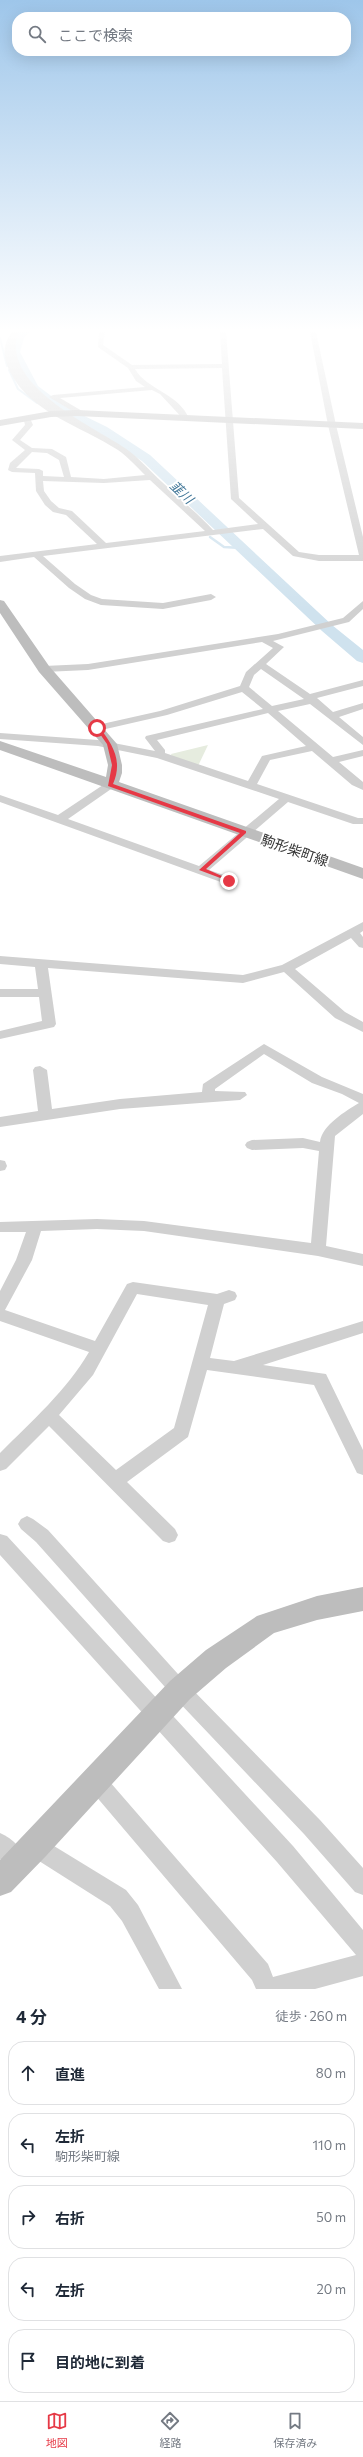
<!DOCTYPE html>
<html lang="ja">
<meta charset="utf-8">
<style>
body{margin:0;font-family:Commissioner,"Noto Sans JP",sans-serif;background:#f6f6f7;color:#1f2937}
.stop{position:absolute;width:12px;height:12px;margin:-9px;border:3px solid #e63946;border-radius:50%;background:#fff}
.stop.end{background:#e63946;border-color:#fff;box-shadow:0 1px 4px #0008}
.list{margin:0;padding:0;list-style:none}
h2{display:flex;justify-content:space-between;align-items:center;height:52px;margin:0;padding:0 16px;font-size:17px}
h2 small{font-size:13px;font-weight:400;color:#747a83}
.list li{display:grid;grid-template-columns:26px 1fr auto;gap:12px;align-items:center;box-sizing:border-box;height:64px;margin:0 8px 8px;padding:0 8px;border:1px solid #e0e1e3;border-radius:16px}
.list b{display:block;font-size:15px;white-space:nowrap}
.list p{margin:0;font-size:13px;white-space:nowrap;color:#747a83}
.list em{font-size:13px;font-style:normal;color:#747a83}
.icon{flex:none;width:22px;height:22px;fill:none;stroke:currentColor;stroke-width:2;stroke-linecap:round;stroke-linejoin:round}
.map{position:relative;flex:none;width:363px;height:1989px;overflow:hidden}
.search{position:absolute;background:#fff;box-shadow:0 4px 16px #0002;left:12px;right:12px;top:12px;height:44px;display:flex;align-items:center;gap:10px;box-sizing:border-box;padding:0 14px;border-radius:16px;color:#747a83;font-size:15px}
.sheet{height:412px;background:#fff}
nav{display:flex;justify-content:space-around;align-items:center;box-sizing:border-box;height:56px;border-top:1px solid #e0e1e3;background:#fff;font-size:11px;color:#747a83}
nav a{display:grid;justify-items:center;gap:2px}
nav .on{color:#e63946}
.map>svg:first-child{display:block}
.green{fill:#e6ecdf}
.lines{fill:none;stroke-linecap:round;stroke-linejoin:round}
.stream-far1{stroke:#cfe2ee;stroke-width:2}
.stream{stroke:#cfe2ee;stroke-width:2.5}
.river{fill:#cfe2ee;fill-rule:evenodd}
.street{fill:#d0d0d0;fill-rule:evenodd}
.secondary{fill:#bdbdbd;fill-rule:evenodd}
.route{fill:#e63946}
.labels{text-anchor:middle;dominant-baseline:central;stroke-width:4;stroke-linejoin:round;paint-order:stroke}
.far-water-label{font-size:13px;font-style:italic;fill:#3f7597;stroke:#fff}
.street-label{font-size:14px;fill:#333;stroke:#fff}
</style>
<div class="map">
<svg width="363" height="1989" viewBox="0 0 363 1989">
<rect width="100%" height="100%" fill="#fff"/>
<path class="green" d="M208 745 198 766 172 757 171 754Z"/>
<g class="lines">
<g class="stream-far1">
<path d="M0 338 7 366"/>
<path d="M9 370 18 389 37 403"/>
</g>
<path class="stream" d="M210 537 224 547 241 548"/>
<path class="river" d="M18 332H29L24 338 20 352 38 386 66 407 107 427 150 455 332 625 363 650V663L357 661 322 631 142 461 99 433 58 411 29 390 10 352 14 337Z"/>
<g class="street">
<path d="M12 332H18C0 388 98 428 129 451 141 460 151 472 162 482 179 498 197 513 213 530L258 524 231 499 222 368 135 369C147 390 180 394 189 419L185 421 160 394 152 390 60 398 82 411V415H79L49 397 53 395 145 387 136 381 128 368 98 347 99 332H105L103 345 132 365 222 364 220 332H226L239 498 299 552 319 555H359L328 425 310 332H316L336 425 363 537V561H319L293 556 263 529 43 556 75 584 91 595 102 599 163 603 211 594 216 597 211 600 163 609 101 605 85 599 69 588 34 557 0 562V556L97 544 66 515 53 512 45 505 36 491 35 473 12 472 8 470 10 463 25 450 12 440 25 425 23 416H29L33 425 20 440 32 448 52 449 66 457 71 477 104 479 145 475C137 467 128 457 118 450 81 426 32 414 10 372 3 357 2 346 12 332ZM32 452 47 453 59 460 64 477 43 476V471L39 469 16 468ZM150 480 205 531 106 543 72 511 59 508 51 501 44 491 43 481 104 483Z"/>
<path d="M363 601V609L349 622 273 641 284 647 266 664 310 694 363 680V686L317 698 333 712 363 703V709L339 717 363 737V745L310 704 278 711 333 757 363 750V756L339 762 363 782V790L352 785 312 751 270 760 257 784 358 818H363V824H353L288 802 209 870 233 878 235 881 233 884 229 885 0 802V795L58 815 106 783H114V787L68 819 199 866 279 799 157 758 98 746 0 739V733L98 740 155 751 145 738 146 736 263 709 242 692 167 715 97 731 92 728 93 726 160 711 240 686 246 672 273 648 262 642 88 670 44 672 39 669 44 666 88 664 278 634 343 618ZM261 669 304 699 272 706 249 687 254 675ZM268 713 306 746 262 756 248 781 165 753V750L157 740Z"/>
<path d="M363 922V931L360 933 363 937V948L359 947 351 938 295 969 345 1012 363 1022V1032L335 1018 284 972 243 983 48 968 56 1024 54 1027 0 1039V1031L42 1021 39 997H0V989H38L35 967 0 964V956L243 975 282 965Z"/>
<path d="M264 1044 322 1077 363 1094V1114L335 1136 326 1246 363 1254V1266L318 1256 144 1231 97 1229 41 1231 32 1260 5 1310 95 1341 127 1284 133 1282 217 1294 229 1290 235 1292 237 1296 235 1300 224 1304 210 1358 234 1361 363 1321V1333L263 1365 326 1374 363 1450V1475L357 1473 314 1385 207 1370 188 1437 127 1482 175 1529 178 1535 175 1541 169 1543 163 1541 49 1426 6 1469 0 1471V1453C31 1422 67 1390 89 1352L0 1321V1291L16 1260 26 1232H0V1222L97 1219 144 1221 311 1243 319 1151 303 1148 252 1150 247 1148 245 1145 247 1142 252 1140 303 1138 320 1142C322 1125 346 1111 359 1103L342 1094 312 1083 264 1054 215 1089V1091L245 1092 247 1095 240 1100 120 1109 0 1127V1117L38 1111 33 1070 35 1067 40 1066 47 1070 52 1109 120 1099 202 1092 203 1084ZM137 1294 208 1305 174 1428 116 1470 59 1415 93 1375Z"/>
<path d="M0 1160 5 1161 7 1166 5 1170 0 1171Z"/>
<path d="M27 1516 33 1519 48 1530 187 1684 320 1820 363 1868V1895L355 1892 304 1834 173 1696 36 1542 21 1529 18 1524 21 1519Z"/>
<path d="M0 1534 7 1536 293 1846 363 1930V1976L315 1989H256L252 1980 89 1788 86 1781 89 1774 96 1771 103 1774 268 1964 273 1977 356 1955 277 1862 0 1555Z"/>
<path d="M0 1833C12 1838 25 1851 30 1863L27 1871 19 1874 11 1871 0 1859Z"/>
<path d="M36 1835 126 1890 138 1905 182 1989H159L122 1921 110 1906 28 1854 25 1846 28 1838Z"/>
</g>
<g class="secondary">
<path d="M77 410 363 423V429L77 416 51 417 0 426V420L51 411Z"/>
<path d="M0 600 4 601 49 666 117 744 122 765V773L119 782 363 868V879L0 750V741L106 777 108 765 103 745 39 672 0 613Z"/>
<path d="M363 1587V1611L317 1620 274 1633 226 1668 190 1699 46 1856 11 1892 0 1896V1860L170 1681 206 1650 257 1616 317 1596Z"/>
</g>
</g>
<linearGradient id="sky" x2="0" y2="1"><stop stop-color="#9ec6ea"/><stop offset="0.54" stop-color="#fff"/><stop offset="1" stop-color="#fff" stop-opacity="0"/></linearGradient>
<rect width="363" height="611" fill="url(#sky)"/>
<path class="route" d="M95 727H99C113 745 123 761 113 784L246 831V833L206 869 231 880V882L199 870 240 833 108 786 112 765 107 744Z"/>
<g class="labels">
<g class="far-water-label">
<text transform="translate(182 492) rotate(43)">韮川</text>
</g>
<g class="street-label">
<text transform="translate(295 850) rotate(19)">駒形柴町線</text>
</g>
</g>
</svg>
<div class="stop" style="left:97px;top:728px"></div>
<div class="stop end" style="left:229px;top:881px"></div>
<div class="search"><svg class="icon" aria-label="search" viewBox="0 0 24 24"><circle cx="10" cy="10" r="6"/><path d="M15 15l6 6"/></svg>ここで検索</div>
</div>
<section class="sheet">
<h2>4 分<small>徒歩 · 260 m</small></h2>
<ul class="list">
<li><svg class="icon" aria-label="ahead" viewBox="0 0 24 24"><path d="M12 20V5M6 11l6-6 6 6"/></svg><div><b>直進</b></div><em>80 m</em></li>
<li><svg class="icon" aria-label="left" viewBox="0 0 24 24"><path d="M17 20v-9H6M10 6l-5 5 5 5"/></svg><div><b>左折</b><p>駒形柴町線</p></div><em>110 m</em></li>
<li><svg class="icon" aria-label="right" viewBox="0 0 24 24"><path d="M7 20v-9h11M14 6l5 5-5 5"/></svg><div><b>右折</b></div><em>50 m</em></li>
<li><svg class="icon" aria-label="left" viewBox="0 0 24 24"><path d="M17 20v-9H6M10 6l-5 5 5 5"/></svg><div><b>左折</b></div><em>20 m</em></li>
<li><svg class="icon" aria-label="arrive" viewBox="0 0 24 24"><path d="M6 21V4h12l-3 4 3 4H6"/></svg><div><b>目的地に到着</b></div></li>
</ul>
</section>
<nav>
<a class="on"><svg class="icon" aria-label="map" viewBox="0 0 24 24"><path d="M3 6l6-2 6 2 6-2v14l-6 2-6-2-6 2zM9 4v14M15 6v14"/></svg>地図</a>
<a><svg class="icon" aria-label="directions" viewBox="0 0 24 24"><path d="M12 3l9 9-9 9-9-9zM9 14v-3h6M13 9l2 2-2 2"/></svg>経路</a>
<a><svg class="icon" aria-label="saved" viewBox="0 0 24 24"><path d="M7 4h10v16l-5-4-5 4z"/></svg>保存済み</a>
</nav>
